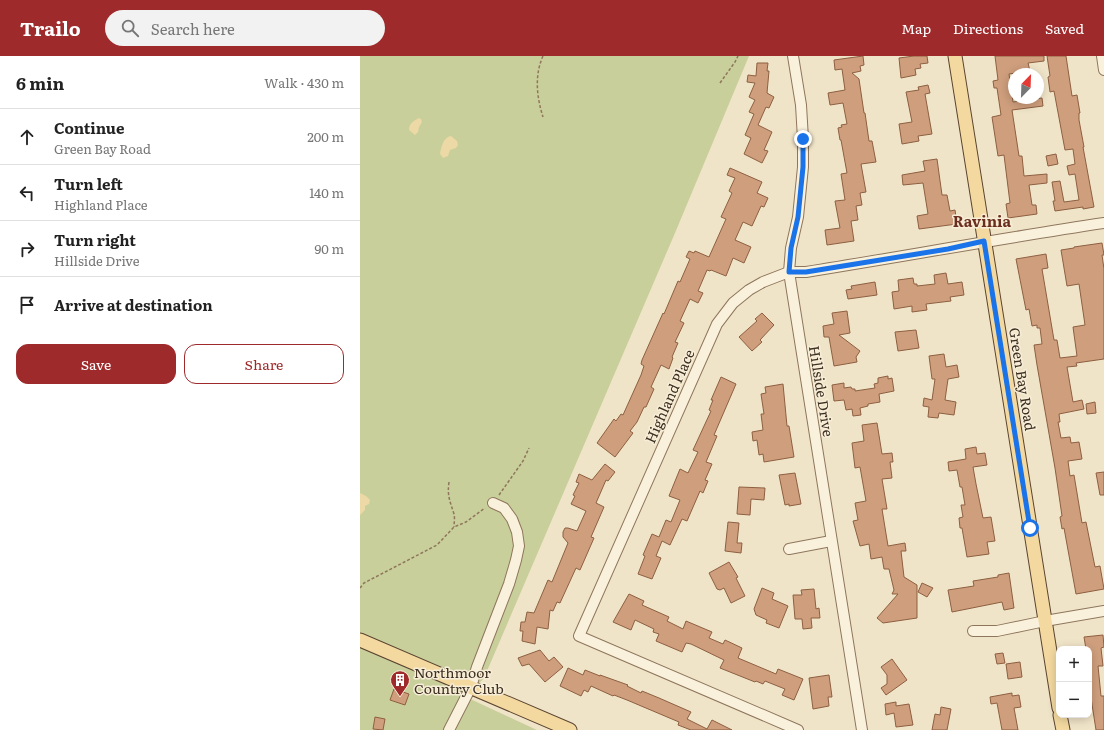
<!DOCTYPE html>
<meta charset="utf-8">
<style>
body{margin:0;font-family:Literata,serif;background:#f2f2f2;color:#222}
.controls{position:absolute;right:12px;bottom:12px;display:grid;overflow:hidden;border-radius:8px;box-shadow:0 2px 10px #0003}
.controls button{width:36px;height:36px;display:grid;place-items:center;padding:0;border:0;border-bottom:1px solid #e0e0e0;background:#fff;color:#222;font:20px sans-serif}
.compass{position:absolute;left:648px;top:12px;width:36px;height:36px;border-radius:50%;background:#fff;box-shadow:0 2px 10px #0003;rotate:23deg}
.stop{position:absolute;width:12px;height:12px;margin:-9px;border:3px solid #1a73e8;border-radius:50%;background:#fff}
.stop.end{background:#1a73e8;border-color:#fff;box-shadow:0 1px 4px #0008}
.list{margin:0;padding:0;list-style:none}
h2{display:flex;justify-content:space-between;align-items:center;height:52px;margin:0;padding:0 16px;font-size:17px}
h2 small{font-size:13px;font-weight:400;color:#767676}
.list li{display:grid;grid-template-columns:26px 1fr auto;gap:12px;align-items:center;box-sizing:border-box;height:56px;padding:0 16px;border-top:1px solid #e0e0e0}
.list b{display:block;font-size:15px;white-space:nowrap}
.list p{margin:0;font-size:13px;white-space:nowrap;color:#767676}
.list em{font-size:13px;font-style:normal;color:#767676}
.actions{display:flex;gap:8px;padding:12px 16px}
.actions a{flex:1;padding:9px 0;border:1px solid #9e2a2b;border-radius:12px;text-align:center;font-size:14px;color:#9e2a2b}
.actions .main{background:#9e2a2b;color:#fff}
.icon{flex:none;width:22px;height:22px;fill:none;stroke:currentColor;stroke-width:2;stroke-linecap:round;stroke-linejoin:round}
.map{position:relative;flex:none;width:744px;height:674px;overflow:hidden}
header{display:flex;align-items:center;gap:24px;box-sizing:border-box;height:56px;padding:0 20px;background:#9e2a2b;color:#fff}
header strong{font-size:19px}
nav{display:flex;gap:22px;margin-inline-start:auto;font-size:14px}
.search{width:280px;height:36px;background:#f2f2f2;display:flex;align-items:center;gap:10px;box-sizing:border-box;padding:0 14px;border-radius:22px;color:#767676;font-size:15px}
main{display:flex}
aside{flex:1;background:#fff}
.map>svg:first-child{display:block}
.green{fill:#c9cf9b}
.sand{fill:#ecd9a5}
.building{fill:#cf9f7d;stroke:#8d5f41}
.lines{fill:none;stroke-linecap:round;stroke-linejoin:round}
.minor-casing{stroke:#8d765c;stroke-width:12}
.major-casing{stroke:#5b4430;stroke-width:15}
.path{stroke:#8d765c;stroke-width:1.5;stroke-dasharray:3 2;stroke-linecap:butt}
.minor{stroke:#faf1dc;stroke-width:10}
.major{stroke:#f3d9a0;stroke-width:13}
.route{stroke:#1a73e8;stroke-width:5}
.labels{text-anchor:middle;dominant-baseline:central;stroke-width:3;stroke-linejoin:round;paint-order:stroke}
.street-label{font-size:14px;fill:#3d2e20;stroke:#f7eed8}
.poi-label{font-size:14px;fill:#3d2e20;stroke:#f7eed8;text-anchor:start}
.neighbourhood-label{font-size:15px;font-weight:bold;fill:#6b2e1e;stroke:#f7eed8}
</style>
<header>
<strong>Trailo</strong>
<div class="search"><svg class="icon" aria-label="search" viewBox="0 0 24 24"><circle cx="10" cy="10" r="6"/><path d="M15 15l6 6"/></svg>Search here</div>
<nav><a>Map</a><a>Directions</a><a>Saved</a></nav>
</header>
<main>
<aside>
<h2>6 min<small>Walk · 430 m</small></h2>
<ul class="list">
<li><svg class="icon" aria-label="ahead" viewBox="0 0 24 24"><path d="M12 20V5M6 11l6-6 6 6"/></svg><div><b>Continue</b><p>Green Bay Road</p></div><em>200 m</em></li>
<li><svg class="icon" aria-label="left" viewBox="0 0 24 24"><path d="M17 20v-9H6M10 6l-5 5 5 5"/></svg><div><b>Turn left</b><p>Highland Place</p></div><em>140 m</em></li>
<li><svg class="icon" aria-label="right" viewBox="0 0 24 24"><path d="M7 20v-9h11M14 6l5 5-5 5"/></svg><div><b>Turn right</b><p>Hillside Drive</p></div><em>90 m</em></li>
<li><svg class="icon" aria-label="arrive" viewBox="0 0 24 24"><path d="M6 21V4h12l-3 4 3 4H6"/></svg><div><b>Arrive at destination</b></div></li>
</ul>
<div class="actions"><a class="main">Save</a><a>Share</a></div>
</aside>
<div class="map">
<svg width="744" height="674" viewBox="0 0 744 674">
<rect width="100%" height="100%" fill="#f0e4c8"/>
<path class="green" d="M0 0H389L315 177 124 622 106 641 177 674H0Z"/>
<g class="sand">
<path d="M59 62 61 63 62 66 59 71 58 76 55 79 49 74C49 68 53 65 59 62Z"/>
<path d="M91 80 97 85 98 89 96 92 90 94 88 100 83 102 80 98C81 92 83 81 91 80Z"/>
<path d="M0 437 6 440 10 444 9 448 5 450V454L0 459Z"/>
</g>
<g class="building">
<path d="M503 0 504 9 500 10 501 15 492 17 499 23 504 57H505L509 85H512L516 106 501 108 506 136 500 137 502 149 496 150 498 164 491 165 494 185 467 189 465 174 480 172 475 145 485 144 481 118 487 117 481 84H480L478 72 482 71 481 69 487 68 483 47 470 49 468 37 485 34 482 13 475 14 474 4Z"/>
<path d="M554 0H567L568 7 560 8 561 12 555 13 556 19 541 22 539 2Z"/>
<path d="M635 0H684V5L668 7 670 15 649 18 653 46 682 42 683 50 652 54 659 100H662L664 120 687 118V127L669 129 672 149H676L677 158 648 162 646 148 650 147 644 99 638 100 632 61 641 59 637 32H634L633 25 638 24Z"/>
<path d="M687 0H706L712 40 717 39 720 57H719V64L724 91H723L734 151 723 153V151L695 155 693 145H695L692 126 700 125 704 146 719 144 715 118 709 119 707 110 715 108 713 93 705 94 694 35 690 36 688 21 690 20Z"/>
<path d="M397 7H408L407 15H409L407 37 414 41 409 52 406 51 398 69 412 76 404 94 408 95 402 107 384 98 391 82 385 79 394 58 389 56 395 44 389 41 395 27 387 26 388 19 396 20Z"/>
<path d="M568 29 570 37 565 38 572 78 558 80 559 85 542 88 539 68 552 66 546 36 559 34 558 31Z"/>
<path d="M696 98 698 108 688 110 686 100Z"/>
<path d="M577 103 582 139H587L590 155 595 154 597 168 559 173 557 160 568 158 563 127 543 129 542 119 565 115 563 105Z"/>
<path d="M370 112 402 126 397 137 408 142 404 151 401 150 392 170 383 166 375 184 391 191 384 207 373 202 366 220 351 214 350 215 347 214 338 235 343 237 338 247 330 243 320 265 324 267 315 286 318 287 312 301 313 302 309 313 301 309 291 331 294 333 286 351H284L277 366 270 375 273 377 255 401 237 387 254 363 256 365 261 358 263 359 281 319 284 310 281 308 282 304 303 257 304 258 318 225 320 226 330 203 326 201 329 195 334 197 335 195 349 201 366 163 361 161 372 137 369 135 375 122 367 119Z"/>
<path d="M742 187 744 199H742L744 213V303L716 307 717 310 707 311 713 346 722 344 724 353 699 358 700 366H698L701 382 710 381 711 387 719 386 722 403 708 405 710 420 714 419 722 467 726 466 735 511 740 510 744 533 716 538 704 472 702 473 700 461 702 460 695 412 677 309 674 289 682 288 680 272H677V269L672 270 669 253 666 254 656 203 686 198 688 212 682 213 694 284H697L700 302 717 300 713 271 725 269 719 228 707 230 701 194 714 192V191Z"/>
<path d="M586 217 588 228 602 226 604 239 590 241 591 245 566 248 567 254 552 256V250L534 253 532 236 539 235 538 224 553 222 554 228H557V230L575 228 574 219Z"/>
<path d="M515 226 517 239 488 243 486 234 492 233 491 230Z"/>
<path d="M487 255 490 277 479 279 500 295 496 301 497 306 474 310 469 281H464L463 270 474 268 472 257Z"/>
<path d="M402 257 414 269 400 284 402 286 392 295 379 281 397 265 395 263Z"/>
<path d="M556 274 559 292 538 295 535 276Z"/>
<path d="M584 298 586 311 597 309 599 321 588 323 585 344 596 346 594 359 579 357 578 362 568 361 569 351 563 350 564 342 572 344 575 323H572L569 300Z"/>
<path d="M528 320V323L532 322 534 335 519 338 520 346 508 348V350L500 352 501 359 493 360 492 353 486 354 484 344 474 345 472 329 484 327V332L491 331 492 333H495V335L515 332 514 328 518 327V322Z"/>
<path d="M361 321 376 328 354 379 357 380 346 406 352 408 345 424 348 425 343 437 340 435 327 465 322 463 310 489 302 485 296 500 301 502 292 523 278 518 285 500 283 499 292 478 299 481 306 464 311 466 320 444 309 440 320 413 328 417 338 396 333 394 351 355 349 354 353 344H351Z"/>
<path d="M423 328 427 370H429L434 401 404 406 403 398 399 399 397 384 393 385 392 376 403 374 401 358H404L401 338 406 337 405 331Z"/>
<path d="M735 346 736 357 727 358 726 348Z"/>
<path d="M517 367 522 398 532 397 533 406H530L532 422 522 423 527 453H522L528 490 545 487 546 495H541L544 521 557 529V562L523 567 517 562 538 538H532L534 534 529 513H524L522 501 511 503 509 488 500 490 493 465 498 464 495 447 506 445 500 411 495 412 492 387 504 385 502 369Z"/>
<path d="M616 391 617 398 625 397 627 409 613 411 616 428 623 462 631 461 635 485 627 486 629 498 607 501 602 472H600L599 462 603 461 601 449H605L602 431H600L597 414 589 415 588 406 606 403 605 393Z"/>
<path d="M245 408 255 416 248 425 246 424 236 447 244 451 231 481 234 482 220 514 216 512 200 547 197 546 193 555 190 554 188 573 177 571 175 588 162 585 163 575H160L161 566H165L167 556 174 557 188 524 192 526 208 487 203 481V476L205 472H208L217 475 226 455 211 448 215 440 213 439 219 427 216 426 219 418 232 424Z"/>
<path d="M744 416V439H740L736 417Z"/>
<path d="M435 417 441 448 429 450V448L425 449 419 419Z"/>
<path d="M379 431 405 432 404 444 391 443 390 459 377 458Z"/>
<path d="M368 466 379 467 377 487H382L381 497 365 495Z"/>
<path d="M369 506 378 521 376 522 385 540 371 547 364 532 360 534 357 533 349 517Z"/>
<path d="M649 517 654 552 644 554 642 546 592 556 588 534 614 530 613 525 638 521V519Z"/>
<path d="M562 527 573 532 567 541 558 536Z"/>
<path d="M402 532 414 537 412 543 428 550 419 572 406 567 407 564 396 559 394 553Z"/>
<path d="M454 533 456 553 459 552 460 562H451L452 572 443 573 442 563H435L433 539H442L441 534Z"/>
<path d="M269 538 284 545 282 549 309 561 307 565 323 573 326 565 352 576 349 582 363 588 365 584 382 592 378 602 416 618 418 613 443 623 434 644 422 639 425 633 405 625 403 628 396 625 395 626 360 612 364 604 331 588 326 587 322 596 296 585 299 578 293 576 294 573 275 564 271 574 253 566Z"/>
<path d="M743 579 744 591 741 592 743 610H738L741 640H744V674H736L729 629V593H726L724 581Z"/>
<path d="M180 594 189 605 194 601 203 611 185 626 169 608 162 610 158 602Z"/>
<path d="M643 597 645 607 637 608 635 598Z"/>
<path d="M532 603 547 624 526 639 521 632 527 628V619L521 611Z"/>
<path d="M660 606 662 621 648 623 646 608Z"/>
<path d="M208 612 223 619 225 614 240 620V619L268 629 267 630 281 637 282 635 299 642 331 656 327 663 347 673 352 664 372 674H331L318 669 319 666 267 644 254 639 253 640 231 630 228 636 224 634 221 640 200 630Z"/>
<path d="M469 619 472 641H468L469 650 453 653 449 622Z"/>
<path d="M34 633 49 638 45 649 30 644Z"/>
<path d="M652 637V640L659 639 661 651 654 652 658 674H642L637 647 631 648 630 641Z"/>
<path d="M536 646V650L549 648 553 669 536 671 534 657 526 659 525 648Z"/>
<path d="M581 651 591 653 587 674H572L575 658 580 659Z"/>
<path d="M15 661 25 663 23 674 13 673Z"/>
</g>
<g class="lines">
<defs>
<g id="minor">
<path d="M433 0 441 49 443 83V111L438 161 431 192 429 216 502 674"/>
<path d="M742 0 744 14"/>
<path d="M429 493 471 485"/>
<path d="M613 575H637L685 565 744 555"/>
<path d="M89 674 111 631 117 611 149 528 156 504 159 490 157 476 152 463 144 452 133 447"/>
<path d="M438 674 219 580 357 268 373 247 389 234 403 226 429 216H446C545 200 644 182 744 167"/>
</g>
<g id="major">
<path d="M595 0 699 652"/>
<path d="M0 584 210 674"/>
<path d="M700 659 703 674"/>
</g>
</defs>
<use href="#minor" class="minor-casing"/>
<use href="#major" class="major-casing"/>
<g class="path">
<path d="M183 0C174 20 177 42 183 61"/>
<path d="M360 27 375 6 378 0"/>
<path d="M89 426C87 440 90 445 94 458 95 462 94 467 94 471"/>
<path d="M139 439 163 405 169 392"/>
<path d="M0 532 4 527 77 489 94 471 106 466 125 452"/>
</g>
<use href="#minor" class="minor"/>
<use href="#major" class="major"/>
</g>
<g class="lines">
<path class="route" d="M443 83V111L438 161 431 192 429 216H446L588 193 624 185 670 472"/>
</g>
<defs>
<symbol id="building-pin" viewBox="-11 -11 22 30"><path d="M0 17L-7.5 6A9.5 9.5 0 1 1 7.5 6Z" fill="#9e2a2b" stroke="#f7eed8"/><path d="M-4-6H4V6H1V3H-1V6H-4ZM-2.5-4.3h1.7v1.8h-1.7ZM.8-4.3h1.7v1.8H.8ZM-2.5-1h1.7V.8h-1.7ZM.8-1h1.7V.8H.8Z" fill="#fff"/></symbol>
</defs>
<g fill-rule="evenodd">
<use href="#building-pin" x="29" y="613" width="22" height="30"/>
</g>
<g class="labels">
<g class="street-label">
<text transform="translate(663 323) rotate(81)">Green Bay Road</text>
<text transform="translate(462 335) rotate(81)">Hillside Drive</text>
<text transform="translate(309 340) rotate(-66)">Highland Place</text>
</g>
<g class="poi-label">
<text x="54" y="616">Northmoor<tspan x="54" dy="16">Country Club</tspan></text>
</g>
<g class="neighbourhood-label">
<text x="622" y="164">Ravinia</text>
</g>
</g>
</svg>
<div class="controls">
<button>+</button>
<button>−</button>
</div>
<svg class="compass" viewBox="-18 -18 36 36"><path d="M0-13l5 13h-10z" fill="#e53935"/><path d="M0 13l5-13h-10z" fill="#767676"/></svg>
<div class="stop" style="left:670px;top:472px"></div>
<div class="stop end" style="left:443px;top:83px"></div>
</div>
</main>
